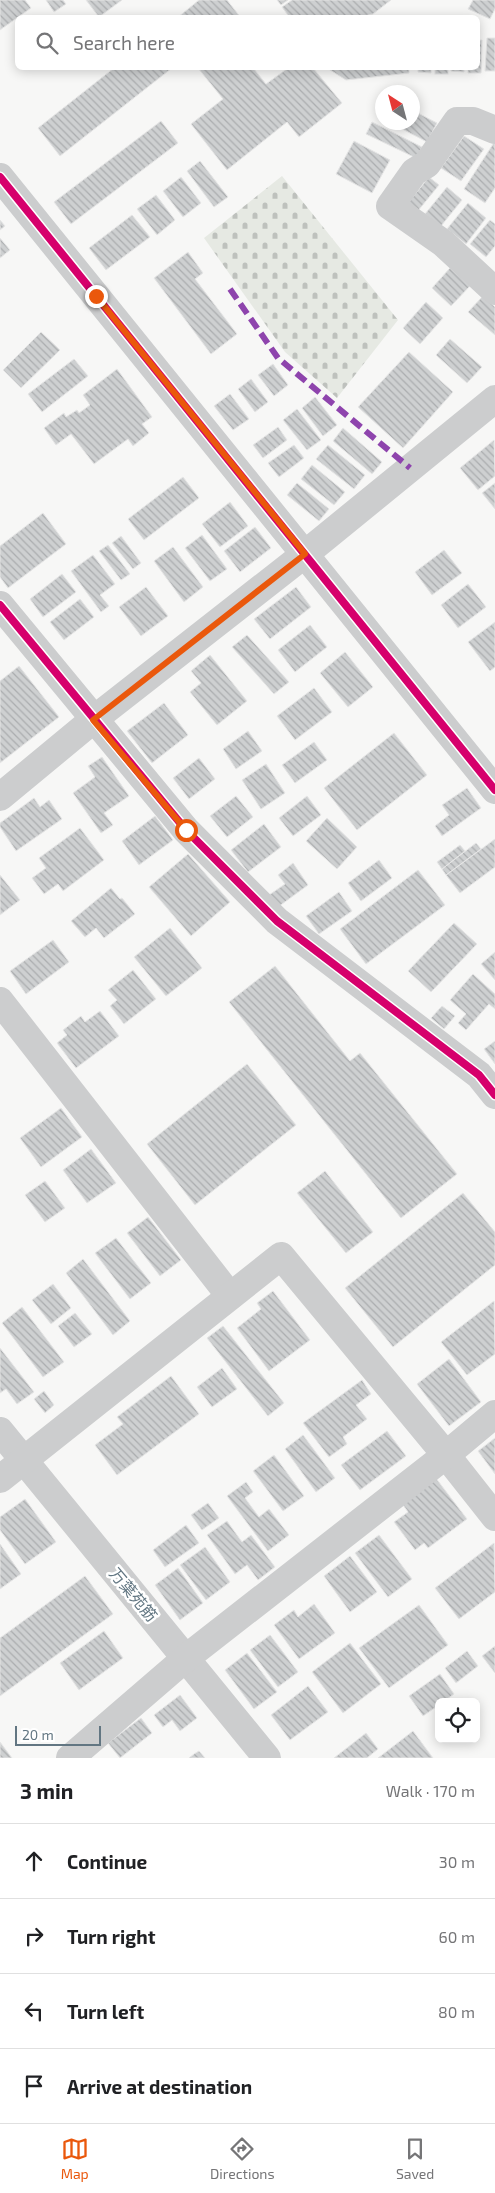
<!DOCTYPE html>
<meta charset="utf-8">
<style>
body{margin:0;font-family:"Exo 2","Noto Sans JP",sans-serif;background:#f6f6f6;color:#202124}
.controls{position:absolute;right:15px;bottom:15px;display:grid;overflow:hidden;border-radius:8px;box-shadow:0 2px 12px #0003}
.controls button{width:45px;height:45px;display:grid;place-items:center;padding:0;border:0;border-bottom:1px solid #e0e0e0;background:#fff;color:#202124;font:25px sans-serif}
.compass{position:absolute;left:375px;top:85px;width:45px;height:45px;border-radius:50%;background:#fff;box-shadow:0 2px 12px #0003;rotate:324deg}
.scale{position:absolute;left:15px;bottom:12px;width:86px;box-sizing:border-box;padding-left:5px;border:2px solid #627682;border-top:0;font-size:14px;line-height:18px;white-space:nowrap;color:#627682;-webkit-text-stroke:4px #fff;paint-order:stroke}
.stop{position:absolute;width:15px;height:15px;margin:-11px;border:4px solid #ea580c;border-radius:50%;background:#fff}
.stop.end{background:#ea580c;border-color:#fff;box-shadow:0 1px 5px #0008}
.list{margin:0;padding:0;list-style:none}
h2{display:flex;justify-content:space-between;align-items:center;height:65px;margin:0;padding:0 20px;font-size:21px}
h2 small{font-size:16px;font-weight:400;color:#757577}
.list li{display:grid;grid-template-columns:32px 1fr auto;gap:15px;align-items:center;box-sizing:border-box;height:75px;padding:0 20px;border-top:1px solid #e0e0e0}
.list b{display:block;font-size:19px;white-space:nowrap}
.list em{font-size:16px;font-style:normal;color:#757577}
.icon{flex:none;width:28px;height:28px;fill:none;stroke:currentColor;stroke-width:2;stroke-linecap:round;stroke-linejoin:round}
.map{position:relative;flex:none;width:495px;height:1758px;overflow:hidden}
.search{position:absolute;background:#fff;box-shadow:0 2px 12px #0003;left:15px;right:15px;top:15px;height:55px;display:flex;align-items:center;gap:12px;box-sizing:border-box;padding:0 18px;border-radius:8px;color:#757577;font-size:19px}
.sheet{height:365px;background:#fff}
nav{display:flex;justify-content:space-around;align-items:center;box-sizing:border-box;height:70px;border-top:1px solid #e0e0e0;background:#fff;font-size:14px;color:#757577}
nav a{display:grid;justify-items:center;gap:2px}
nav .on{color:#ea580c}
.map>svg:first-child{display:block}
.cemetery{fill:url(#cemetery-stones)}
.building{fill:url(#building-back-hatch);stroke:#e6e6e6}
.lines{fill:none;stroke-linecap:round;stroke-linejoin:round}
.minor{stroke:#cccdce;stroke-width:28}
.quiet{stroke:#8e44ad;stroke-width:6;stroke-dasharray:12 6;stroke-linecap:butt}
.cycleway-casing{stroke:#fff;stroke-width:11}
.cycleway{stroke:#d6006c;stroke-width:8}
.route{stroke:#ea580c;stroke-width:6}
.labels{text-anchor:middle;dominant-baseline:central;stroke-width:5;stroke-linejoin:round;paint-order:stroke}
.street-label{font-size:16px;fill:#627682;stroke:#fff}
</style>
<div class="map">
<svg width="495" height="1758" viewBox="0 0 495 1758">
<defs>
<pattern id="cemetery-stones" width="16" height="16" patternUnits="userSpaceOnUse" patternTransform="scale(1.25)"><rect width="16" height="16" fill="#e6e9e3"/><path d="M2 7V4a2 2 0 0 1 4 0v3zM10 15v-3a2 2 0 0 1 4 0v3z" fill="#bec1bd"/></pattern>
<pattern id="building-back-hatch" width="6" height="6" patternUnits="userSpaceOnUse" patternTransform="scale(1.25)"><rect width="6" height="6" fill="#ced0d1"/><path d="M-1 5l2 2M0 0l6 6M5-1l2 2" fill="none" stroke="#abadaf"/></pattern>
</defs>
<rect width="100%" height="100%" fill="#f7f7f6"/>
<path class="cemetery" d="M282 176 398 320 337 398 285 352 204 238Z"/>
<g class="building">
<path d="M0 0H25L31 8 0 30Z"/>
<path d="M46 0H63L66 4 54 12Z"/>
<path d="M86 0H122L99 17Z"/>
<path d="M199 0H227L241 18H177Z"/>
<path d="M277 0H288L281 5Z"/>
<path d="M292 0H391L373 14 354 18H290L282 7Z"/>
<path d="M473 0H495V9L490 19 468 9Z"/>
<path d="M487 38H495V71H485Z"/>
<path d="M478 40H482L481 73H468V68H478Z"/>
<path d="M114 68H172L60 156 38 128Z"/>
<path d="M198 68H255L254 69 266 84 288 68H313L342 103 299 137 287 122 227 170 191 124 223 99Z"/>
<path d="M327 68H409V73L346 80Z"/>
<path d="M418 68H431V73L418 72Z"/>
<rect x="435" y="68" width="13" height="6"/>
<path d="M451 68H464V72L451 71Z"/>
<path d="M412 110 437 123 427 142 389 122H412Z"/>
<path d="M161 121 178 143 71 224 54 202Z"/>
<path d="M372 122 422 147 416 158 366 134Z"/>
<path d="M464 136 484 149 461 181 441 168Z"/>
<path d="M354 141 390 160 372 193 336 174Z"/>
<path d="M495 141V188L485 203 464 189Z"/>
<path d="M200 161 228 197 214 207 187 171Z"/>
<path d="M181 177 201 203 183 217 163 191Z"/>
<path d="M429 177 439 185 417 212 407 204Z"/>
<path d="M447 187 462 200 441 226 425 214Z"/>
<path d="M156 195 175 220 157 235 137 209Z"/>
<path d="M468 203 486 218 466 244 447 229Z"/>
<path d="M132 215 150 237 106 270 89 248Z"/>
<path d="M0 220 5 226 0 230Z"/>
<path d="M490 220 495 224V246L486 257 470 244Z"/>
<path d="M0 238 10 250 0 258Z"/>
<path d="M188 252 203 273 195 279 237 334 211 354 154 278Z"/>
<path d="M450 268 470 286 451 306 432 288Z"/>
<path d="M483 296 495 307V335L468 312Z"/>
<path d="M426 302 443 318 420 344 403 328Z"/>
<path d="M41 332 60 350 21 388 3 370Z"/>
<path d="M450 339 482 367 467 383 436 355Z"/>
<path d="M409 352 453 392 403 448 358 407Z"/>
<path d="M74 359 88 376 42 412 28 394Z"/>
<path d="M273 364 288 385 274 396 258 375Z"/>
<path d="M117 369 152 417 142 424 149 433 133 446 128 439 94 464 71 434 56 445 44 428 64 413 66 417 77 410 79 413 90 405 83 395Z"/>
<path d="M251 379 268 402 255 412 238 389Z"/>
<path d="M230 394 249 419 233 430 214 406Z"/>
<path d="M315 397 337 425 323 436 302 408Z"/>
<path d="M297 409 321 440 307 450 283 420Z"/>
<path d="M278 427 287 440 263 458 253 445Z"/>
<path d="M343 428 382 462 372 474 333 441Z"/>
<path d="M494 440 495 476 478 490 460 468Z"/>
<path d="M294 445 304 458 279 477 268 463Z"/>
<path d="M328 445 365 475 354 489 316 459Z"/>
<path d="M312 465 345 492 334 505 301 479Z"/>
<path d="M183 477 199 498 144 540 128 519Z"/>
<path d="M297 483 329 509 319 521 287 495Z"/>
<path d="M495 483V509L482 493Z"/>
<path d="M230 502 248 526 220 547 202 524Z"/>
<path d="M43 513 66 544 8 588 0 577V546Z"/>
<path d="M255 527 271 548 240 572 224 551Z"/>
<path d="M202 535 227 569 210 581 185 548Z"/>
<path d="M121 536 141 563 133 569 112 543Z"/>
<path d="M108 545 130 574 121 580 99 551Z"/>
<path d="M173 547 203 587 184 602 154 561Z"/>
<path d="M444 550 462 573 432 595 415 572Z"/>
<path d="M93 555 115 584 100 595 109 606 101 612 71 571Z"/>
<path d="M62 574 76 592 43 617 30 599Z"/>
<path d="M468 584 486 607 458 628 441 605Z"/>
<path d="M146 587 168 616 141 636 119 607Z"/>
<path d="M296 587 311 607 270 639 254 619Z"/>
<path d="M80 599 94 617 64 640 50 622Z"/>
<path d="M495 622V667L490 671 468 642Z"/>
<path d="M310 625 327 647 295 672 278 650Z"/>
<path d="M247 635 289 682 274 694 232 647Z"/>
<path d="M345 652 373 687 348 707 320 673Z"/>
<path d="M210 655 247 701 217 725 190 692 201 683 191 671Z"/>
<path d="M19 666 59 717 0 763V681Z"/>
<path d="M314 688 332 712 295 740 277 716Z"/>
<path d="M164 703 188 735 152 763 127 731Z"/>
<path d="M248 731 262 751 236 769 223 749Z"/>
<path d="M394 733 427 775 357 830 324 788Z"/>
<path d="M314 742 327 760 295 783 282 765Z"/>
<path d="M102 757 129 796 104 813 113 825 101 833 73 793 95 777 88 766Z"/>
<path d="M199 758 215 779 189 799 173 778Z"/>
<path d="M266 764 285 793 261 809 242 780Z"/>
<path d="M467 788 481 808 442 836 435 826 449 815 442 805Z"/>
<path d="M236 796 253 817 227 837 210 816Z"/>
<path d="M307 796 321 815 293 836 279 818Z"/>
<path d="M34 798 40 807 49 800 62 819 16 851 0 827V823Z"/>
<path d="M155 816 173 840 139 865 122 841Z"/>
<path d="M327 818 357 847 337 869 306 841Z"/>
<path d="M264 824 281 847 248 872 231 850Z"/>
<path d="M80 828 104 860 63 891 58 884 44 894 32 878 46 868 39 858Z"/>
<path d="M495 839V867L460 893 446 875Z"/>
<path d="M476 843 481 849 446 875 442 869Z"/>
<path d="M460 845 465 851 442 869 437 862Z"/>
<path d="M188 854 230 902 191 936 149 887Z"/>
<path d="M379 860 392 878 361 901 348 883Z"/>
<path d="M293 863 308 885 278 907 269 895 285 884 278 875Z"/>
<path d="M418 870 445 905 366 964 340 929Z"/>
<path d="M0 875 20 900 0 915Z"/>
<path d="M111 888 120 899 122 898 135 914 104 938 96 928 85 937 71 921Z"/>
<path d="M339 892 352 911 319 934 306 916Z"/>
<path d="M454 923 477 944 431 992 408 971Z"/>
<path d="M170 928 202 968 166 996 134 957Z"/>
<path d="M53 940 69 962 26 994 10 971Z"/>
<path d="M495 952V980L481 964Z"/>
<path d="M275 966 350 1061 360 1053 457 1174 401 1218 229 1002Z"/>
<path d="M133 970 156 999 124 1024 110 1006 117 1000 108 990Z"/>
<path d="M473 974 495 994V1009L489 1004 466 1030 458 1023 466 1014 450 1000Z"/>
<path d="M442 1006 455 1016 444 1029 431 1018Z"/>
<path d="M100 1011 119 1036 76 1068 57 1043 67 1035 63 1030 81 1016 85 1022Z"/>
<path d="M495 1041V1064L484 1049Z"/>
<path d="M247 1064 296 1125 195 1205 147 1144Z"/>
<path d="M61 1108 82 1137 41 1167 20 1138Z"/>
<path d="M91 1149 116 1183 87 1203 63 1170Z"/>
<path d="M325 1171 373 1232 346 1253 297 1193Z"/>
<path d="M45 1181 65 1208 45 1222 25 1195Z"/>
<path d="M463 1193 495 1232V1265L393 1347 345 1288Z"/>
<path d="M148 1217 181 1260 160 1276 127 1233Z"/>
<path d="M116 1238 151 1283 130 1299 95 1253Z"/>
<path d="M83 1259 130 1321 113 1335 66 1273Z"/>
<path d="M53 1284 71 1308 51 1324 32 1300Z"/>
<path d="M273 1291 310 1340 269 1371 237 1328 261 1309 257 1303Z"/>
<path d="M494 1301 495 1354 467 1375 441 1342Z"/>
<path d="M22 1307 64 1362 43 1377 2 1323Z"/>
<path d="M75 1313 92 1334 74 1347 58 1326Z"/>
<path d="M223 1326 284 1403 268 1416 207 1338Z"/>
<path d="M0 1348 34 1392 17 1404 6 1389 0 1393Z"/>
<path d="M449 1359 481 1402 449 1426 417 1384Z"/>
<path d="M222 1368 237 1389 212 1407 197 1387Z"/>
<path d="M171 1376 199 1414 117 1475 95 1445 123 1424 117 1417Z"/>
<path d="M362 1380 371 1394 356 1405 367 1419 343 1437 347 1444 329 1457 303 1423Z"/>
<path d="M44 1391 54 1405 45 1413 34 1399Z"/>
<path d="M387 1431 406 1456 360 1490 341 1465Z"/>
<path d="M303 1435 335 1478 316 1492 285 1449Z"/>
<path d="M495 1438V1474L478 1451Z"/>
<path d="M274 1455 304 1496 283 1511 253 1471Z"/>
<path d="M435 1477 467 1519 428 1548 424 1543 415 1550 394 1522 408 1512 401 1502Z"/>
<path d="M246 1482 253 1492 245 1498 259 1517 269 1509 289 1535 268 1551 227 1496Z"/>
<path d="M25 1499 56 1542 25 1564 0 1530V1517Z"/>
<path d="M208 1503 219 1518 202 1530 191 1515Z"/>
<path d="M227 1521 242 1542 251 1535 275 1567 258 1580 247 1565 235 1574 207 1535Z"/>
<path d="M186 1525 199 1543 165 1567 153 1550Z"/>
<path d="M379 1535 412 1579 388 1597 355 1553Z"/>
<path d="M494 1543 495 1592 459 1619 435 1588Z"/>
<path d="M0 1544 21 1574 0 1589Z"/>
<path d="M205 1547 230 1582 206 1600 180 1565Z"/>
<path d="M350 1556 377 1592 350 1612 324 1576Z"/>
<path d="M178 1568 203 1603 180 1620 155 1585Z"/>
<path d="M85 1576 113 1614 0 1696V1638Z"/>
<path d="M314 1604 335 1633 299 1659 274 1625 294 1610 298 1617Z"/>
<path d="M419 1605 448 1645 389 1688 359 1648Z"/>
<path d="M104 1631 123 1658 79 1690 60 1663Z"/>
<path d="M270 1635 298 1672 278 1687 250 1650Z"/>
<path d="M350 1643 381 1684 343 1713 312 1672Z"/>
<path d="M495 1646V1673L482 1656Z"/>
<path d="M467 1651 478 1666 456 1683 445 1668Z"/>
<path d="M247 1653 277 1692 254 1709 225 1670Z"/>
<path d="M440 1674 454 1694 443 1702H439V1705L423 1716 409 1696Z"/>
<path d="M308 1686 328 1712 290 1740 271 1715Z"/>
<path d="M180 1695 197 1718 180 1731 172 1720 163 1727 154 1715Z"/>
<path d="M141 1718 152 1733 120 1758 108 1743Z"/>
<path d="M413 1731 433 1758H378Z"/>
<path d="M366 1733 378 1749 367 1758H334Z"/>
<path d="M0 1742 12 1758H0Z"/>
<path d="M199 1751 205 1758H189L194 1754Z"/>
</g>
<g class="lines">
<g class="minor">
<path d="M495 130 473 121H457L427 164 414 172 390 206 443 243 495 291"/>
<path d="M0 177 495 790"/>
<path d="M0 605 186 830 277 921 479 1075 495 1095"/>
<path d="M0 797 93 720 305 554 495 399"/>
<path d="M0 1001 230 1296"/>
<path d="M0 1431 267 1758"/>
<path d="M0 1479 281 1256 446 1455 495 1517"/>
<path d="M70 1758 186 1658 446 1455 495 1414"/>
</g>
<path class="quiet" d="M230 289 278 358 410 468"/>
<defs>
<g id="cycleway">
<path d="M0 177 495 790"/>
<path d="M0 605 186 830 277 921 479 1075 495 1095"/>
</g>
</defs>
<use href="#cycleway" class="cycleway-casing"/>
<use href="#cycleway" class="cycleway"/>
</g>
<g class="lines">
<path class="route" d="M96 296 305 554 93 720 186 830"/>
</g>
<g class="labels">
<g class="street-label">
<text transform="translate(134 1594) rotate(50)">万葉苑筋</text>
</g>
</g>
</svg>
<div class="controls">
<button><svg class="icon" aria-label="locate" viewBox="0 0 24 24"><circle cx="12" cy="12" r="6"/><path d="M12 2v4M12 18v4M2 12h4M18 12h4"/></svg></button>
</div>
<svg class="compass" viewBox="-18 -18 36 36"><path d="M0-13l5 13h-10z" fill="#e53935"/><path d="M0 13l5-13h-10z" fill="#757577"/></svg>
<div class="scale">20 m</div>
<div class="stop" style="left:186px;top:830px"></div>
<div class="stop end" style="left:96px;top:296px"></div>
<div class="search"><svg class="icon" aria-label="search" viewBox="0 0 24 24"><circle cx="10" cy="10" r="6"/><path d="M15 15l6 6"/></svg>Search here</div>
</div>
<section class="sheet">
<h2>3 min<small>Walk · 170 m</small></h2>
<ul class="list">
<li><svg class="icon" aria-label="ahead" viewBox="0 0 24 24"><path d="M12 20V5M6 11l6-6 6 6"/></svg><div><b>Continue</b></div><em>30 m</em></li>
<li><svg class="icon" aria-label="right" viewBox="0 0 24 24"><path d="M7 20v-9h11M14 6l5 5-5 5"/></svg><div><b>Turn right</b></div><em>60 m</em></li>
<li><svg class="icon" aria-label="left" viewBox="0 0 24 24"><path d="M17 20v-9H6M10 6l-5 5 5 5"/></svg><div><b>Turn left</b></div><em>80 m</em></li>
<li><svg class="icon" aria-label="arrive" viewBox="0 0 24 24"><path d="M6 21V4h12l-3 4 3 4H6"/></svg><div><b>Arrive at destination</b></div></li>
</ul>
</section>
<nav>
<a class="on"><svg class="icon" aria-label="map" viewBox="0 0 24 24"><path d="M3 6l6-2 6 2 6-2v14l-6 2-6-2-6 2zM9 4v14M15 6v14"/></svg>Map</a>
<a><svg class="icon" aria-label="directions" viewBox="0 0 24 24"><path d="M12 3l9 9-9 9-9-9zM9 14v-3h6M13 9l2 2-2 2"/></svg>Directions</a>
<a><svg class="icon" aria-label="saved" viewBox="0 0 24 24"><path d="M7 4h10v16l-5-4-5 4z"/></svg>Saved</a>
</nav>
